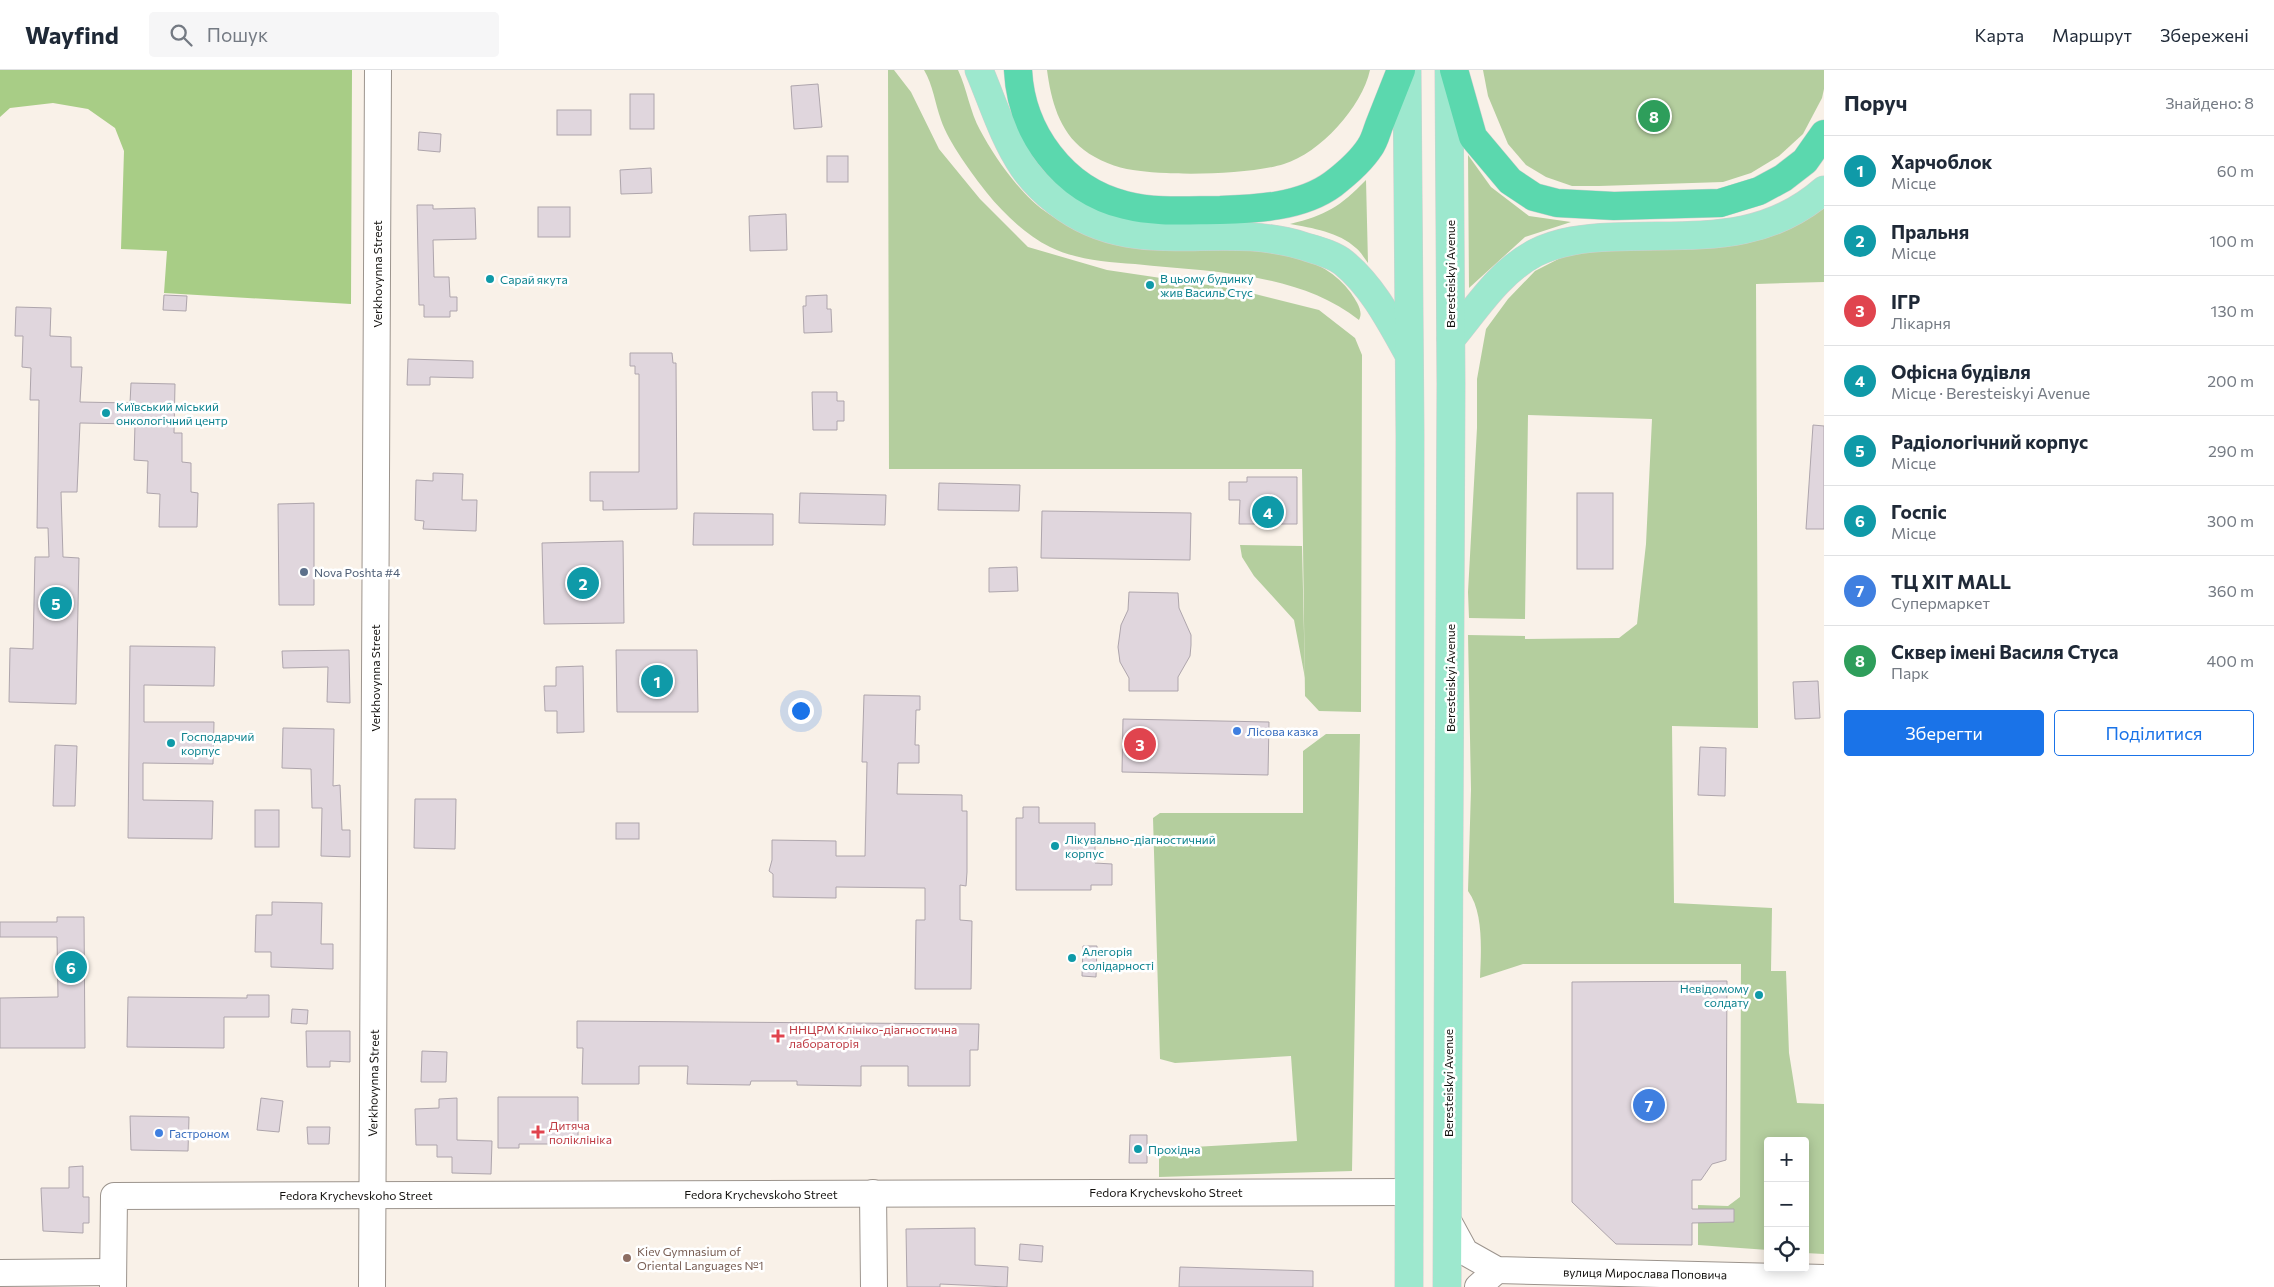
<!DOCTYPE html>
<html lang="uk">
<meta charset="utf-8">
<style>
body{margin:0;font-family:Commissioner,sans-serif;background:#f6f6f7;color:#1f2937}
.controls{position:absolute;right:15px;bottom:15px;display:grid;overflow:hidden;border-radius:5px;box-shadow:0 2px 12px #0003}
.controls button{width:45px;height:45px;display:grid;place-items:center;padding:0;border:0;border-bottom:1px solid #e0e1e3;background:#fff;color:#1f2937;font:25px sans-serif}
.you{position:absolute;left:800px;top:640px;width:18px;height:18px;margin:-12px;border:4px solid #fff;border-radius:50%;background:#1a73e8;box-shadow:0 0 0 8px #1a73e833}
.badge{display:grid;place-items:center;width:32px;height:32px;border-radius:50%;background:#1a73e8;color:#fff;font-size:16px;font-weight:700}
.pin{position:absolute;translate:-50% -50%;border:2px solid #fff;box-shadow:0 1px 5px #0006}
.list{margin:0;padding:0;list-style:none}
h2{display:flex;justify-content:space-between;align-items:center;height:65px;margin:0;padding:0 20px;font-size:21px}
h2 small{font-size:16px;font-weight:400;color:#747a83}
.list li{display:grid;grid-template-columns:32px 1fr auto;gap:15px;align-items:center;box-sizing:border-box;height:70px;padding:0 20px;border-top:1px solid #e0e1e3}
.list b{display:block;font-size:19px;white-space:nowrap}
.list p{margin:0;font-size:16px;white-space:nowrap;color:#747a83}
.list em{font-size:16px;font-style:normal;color:#747a83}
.actions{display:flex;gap:10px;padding:15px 20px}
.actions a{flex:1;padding:11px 0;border:1px solid #1a73e8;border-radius:5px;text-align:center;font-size:18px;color:#1a73e8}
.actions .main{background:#1a73e8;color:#fff}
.icon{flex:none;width:28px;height:28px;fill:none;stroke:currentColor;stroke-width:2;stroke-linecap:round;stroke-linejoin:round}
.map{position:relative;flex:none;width:1824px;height:1217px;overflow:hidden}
header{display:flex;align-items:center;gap:30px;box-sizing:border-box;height:70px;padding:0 25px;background:#fff;border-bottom:1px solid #e0e1e3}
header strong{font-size:24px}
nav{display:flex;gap:28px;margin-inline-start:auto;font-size:18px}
.search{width:350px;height:45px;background:#f6f6f7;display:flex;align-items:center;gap:12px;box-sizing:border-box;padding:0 18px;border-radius:5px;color:#747a83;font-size:19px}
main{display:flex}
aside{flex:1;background:#fff}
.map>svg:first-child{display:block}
.green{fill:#b4ce9e}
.forest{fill:#a8cd86}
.building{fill:#e0d6dd;stroke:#aea5ac}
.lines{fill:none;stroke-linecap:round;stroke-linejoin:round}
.minor-casing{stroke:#9c948d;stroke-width:28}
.major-casing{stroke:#d0cfcf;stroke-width:29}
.highway-casing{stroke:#d0cfcf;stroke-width:29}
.minor{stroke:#fff;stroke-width:26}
.major{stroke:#9de8ce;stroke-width:28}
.highway{stroke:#5bd8ae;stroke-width:28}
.culture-dot{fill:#0f9aa8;stroke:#fff;stroke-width:2}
.service-dot{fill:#5c6f8a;stroke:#fff;stroke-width:2}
.shop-dot{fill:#3f7fe0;stroke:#fff;stroke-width:2}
.health-dot{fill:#e0444e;stroke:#fff;stroke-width:2}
.education-dot{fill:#8d6e63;stroke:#fff;stroke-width:2}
.labels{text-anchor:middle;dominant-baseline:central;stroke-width:5;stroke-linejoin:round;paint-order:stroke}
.street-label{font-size:12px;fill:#13110e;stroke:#fff}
.culture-label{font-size:12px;fill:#0d838f;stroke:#fff;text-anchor:start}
.service-label{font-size:12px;fill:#4e5e75;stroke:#fff;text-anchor:start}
.shop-label{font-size:12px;fill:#366cbe;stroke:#fff;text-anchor:start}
.health-label{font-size:12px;fill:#be3a42;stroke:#fff;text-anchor:start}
.education-label{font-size:12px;fill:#785e54;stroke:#fff;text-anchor:start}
</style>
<header>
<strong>Wayfind</strong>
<div class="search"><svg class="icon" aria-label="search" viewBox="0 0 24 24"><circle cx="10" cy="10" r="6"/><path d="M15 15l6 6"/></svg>Пошук</div>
<nav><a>Карта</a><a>Маршрут</a><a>Збережені</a></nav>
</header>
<main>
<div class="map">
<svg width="1824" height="1217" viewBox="0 0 1824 1217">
<rect width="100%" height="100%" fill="#f9f1e8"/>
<g class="green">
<path d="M888 0H894L911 22 939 79 980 129 1028 177 1107 200 1235 219 1319 240 1355 268 1362 285 1361 642 1319 641 1305 626 1302 399H889Z"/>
<path d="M924 0H958C967 19 970 42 980 60 995 88 1022 127 1049 144 1059 150 1074 161 1086 163 1159 175 1305 157 1351 223 1356 231 1364 241 1359 250 1298 202 1210 202 1135 194 1106 192 1077 190 1050 177 1026 165 1004 144 987 123 972 104 949 73 941 50 935 33 933 15 924 0Z"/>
<path d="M1047 0H1370C1362 37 1320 83 1284 94 1248 105 1170 106 1133 100 1117 98 1097 90 1084 80 1059 61 1051 30 1047 0Z"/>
<path d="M1483 0H1824V19L1822 28 1803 64 1779 86 1751 103 1723 112 1599 116H1572L1546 107 1526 95 1508 74 1488 26Z"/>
<path d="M1468 85 1491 117 1529 146 1571 152 1525 167 1469 218Z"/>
<path d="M1366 110 1368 193C1364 188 1361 182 1356 178 1339 162 1312 158 1290 154 1326 145 1340 137 1366 110Z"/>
<path d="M1824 135V212L1756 214 1758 658 1672 656 1674 833 1772 838 1771 901H1786L1789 983 1797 1033 1824 1034V1184L1805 1183V1071H1768V1180L1698 1175V1135L1728 1136 1740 1127 1741 894H1523L1480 908C1481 883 1484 842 1468 821L1471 719 1468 565 1525 566V569L1619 568 1637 554 1646 474 1652 349 1528 345 1525 549 1469 548 1468 522 1477 358V309L1486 259 1508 229 1535 201 1574 181Z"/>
<path d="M1240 475 1302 476 1305 608 1294 550 1254 506 1242 487Z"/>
<path d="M1326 664H1360L1352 1101 1159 1107V1079L1297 1071 1291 986 1175 993 1160 989 1153 748 1160 743H1303V681Z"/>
</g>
<path class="forest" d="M0 0H352L351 234 164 223 167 181 121 179 124 81 115 58 88 39 53 33 10 38 0 47Z"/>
<g class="building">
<path d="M818 14 822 57 794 59 791 16Z"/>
<rect x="630" y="24" width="24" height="35"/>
<rect x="557" y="40" width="34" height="25"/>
<path d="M419 62 441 64 440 82 418 80Z"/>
<rect x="827" y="86" width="21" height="26"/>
<path d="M651 98 652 123 621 124 620 100Z"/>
<path d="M417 135H433V139L475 138 476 169 433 170 434 207H449L450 227H457V241H450V247H424V235H419Z"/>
<rect x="538" y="137" width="32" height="30"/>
<path d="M786 144 787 180 750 181 749 146Z"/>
<path d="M164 225 187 226 186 241 163 240Z"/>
<path d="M827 225V239H831L832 262 804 263 803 236H806V226Z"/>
<path d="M16 237 51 238 50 266 71 267V297H82L80 332 130 333 131 313 175 314 174 363H182V392L191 393V422L198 423 197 457H159L160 424 147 423 148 391 134 390 135 354 80 353 77 422H61L63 487 79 488 76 634 9 632 10 578 33 579 35 487H49L48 458H37L39 330H30L31 298 22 297 23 266H15Z"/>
<path d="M630 283H672L673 293H676L677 439 603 440V431H590V402H639V304H635V296H630Z"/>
<path d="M408 289 473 291V308L430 307V315H407Z"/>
<path d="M812 322H837V331H844V351H837V360H813Z"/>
<path d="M1813 355 1824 356V459H1806Z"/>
<path d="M433 403 463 404 462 430H477L476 461 423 459 424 451 415 450 416 410 433 411Z"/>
<path d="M1247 407H1297V454H1239L1240 430H1229V412H1247Z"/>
<path d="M939 413 1020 415 1019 441 938 440Z"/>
<path d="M800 423 886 425 885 455 799 453Z"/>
<rect x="1577" y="423" width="36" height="76"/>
<path d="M314 433V535H279L278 434Z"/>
<path d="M1042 441 1191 443 1190 490 1041 488Z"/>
<path d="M694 443 773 444V475H693Z"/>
<path d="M623 471 624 553 544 554 542 473Z"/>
<path d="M1017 497 1018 521 989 522V498Z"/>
<path d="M1129 522 1178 523 1179 538 1191 565V575L1190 586 1178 607V621H1129V608L1120 592 1118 577 1121 555 1128 540Z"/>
<path d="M130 576 215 577 214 616 144 615V652H214L213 694 143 693V730L213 731 212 769 128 768Z"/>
<path d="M349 580 350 633 327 632 328 597 283 598 282 581Z"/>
<path d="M616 580H697L698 642H617Z"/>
<path d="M583 596 584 662 557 663V641H545L544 616H556V597Z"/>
<path d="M1818 611 1820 648 1795 649 1793 612Z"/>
<path d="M864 625 920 626V640H916L915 675H919V693H898L897 724 962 725V741H967V802L966 816 960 815V850L972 851 971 919H915L916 850H925V818L836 817V828L773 827V804L769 801 772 790V770L836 771V786H865L867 692H862Z"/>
<path d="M1123 649 1269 652 1268 705 1122 702Z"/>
<path d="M283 658 334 659 333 716 340 715 342 760H350V787L321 786 322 738H312L311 699 282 698Z"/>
<path d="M55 675 77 676 75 736H53Z"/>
<path d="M1700 677 1726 678 1725 726 1698 725Z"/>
<path d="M415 729H456L455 779 414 778Z"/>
<path d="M1023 737H1039V753H1095V793L1112 794V815H1091V820H1016V748H1023Z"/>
<rect x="255" y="740" width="24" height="37"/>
<rect x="616" y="753" width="23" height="16"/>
<path d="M272 832 322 833 321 874H333V899L271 897V882H255L256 845H272Z"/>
<path d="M57 847H84L85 978H0V928L58 927 57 867H0V852H57Z"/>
<path d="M1083 876H1097L1096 907 1082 906Z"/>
<path d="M1727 911 1726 1090 1712 1094 1701 1110H1692V1139H1734V1152L1692 1153V1175L1616 1174 1572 1132V912Z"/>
<path d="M247 925H269V947H224V978L127 977 128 927 247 928Z"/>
<path d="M292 939 308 940 307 954 291 953Z"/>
<path d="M577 951 979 954 978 980H970V1016H908V996H861V1016L797 1015V1011H751L750 1015 687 1014 688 996H639V1014H582L583 978H577Z"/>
<path d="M306 961H350V992L330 991V997H307Z"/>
<path d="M422 981 447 982 446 1012H421Z"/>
<path d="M498 1027H578V1074H519V1078H498Z"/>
<path d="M261 1028 283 1031 279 1062 257 1060Z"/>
<path d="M457 1028V1070L492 1071 491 1104 452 1103V1087H437V1075H416L415 1039 439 1038V1029Z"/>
<path d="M130 1046 189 1047 188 1081 131 1080Z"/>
<path d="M307 1057H330L329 1074H308Z"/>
<path d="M1130 1065H1147V1093H1129Z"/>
<path d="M83 1096V1127H89V1153H83V1163L43 1161 41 1118H69V1097Z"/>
<path d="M975 1158V1195L1008 1197 1007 1217 940 1214V1217H907L906 1159Z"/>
<path d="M1020 1174 1043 1176 1042 1192 1019 1190Z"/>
<path d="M1180 1197 1313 1201V1217H1179Z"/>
</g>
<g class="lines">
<defs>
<g id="minor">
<path d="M873 1123 874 1217"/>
<path d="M1447 1149 1465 1182 1497 1200 1824 1208"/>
<path d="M0 1203 113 1202"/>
<path d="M113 1217 114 1126 1409 1122"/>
<path d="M372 1217 378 0"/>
<path d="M1478 1217 1497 1200"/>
</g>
<g id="major">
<path d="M979 0C993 33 1003 67 1023 97 1032 110 1044 122 1057 132 1135 193 1217 149 1303 176 1316 180 1333 184 1344 193 1373 217 1390 251 1408 283"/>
<path d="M1407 0 1410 365 1409 1217"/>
<path d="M1451 269C1476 239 1499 202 1535 183 1559 171 1585 168 1612 167 1690 163 1760 176 1824 120"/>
<path d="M1447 1217 1451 313 1449 0"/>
</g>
<g id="highway">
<path d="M1018 0C1021 62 1063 120 1125 135 1156 143 1189 140 1220 140 1256 139 1302 137 1333 114 1346 104 1361 91 1370 77 1375 70 1377 60 1380 53 1387 35 1394 18 1401 0"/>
<path d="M1454 0 1473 67 1510 111 1534 127 1557 133 1614 136 1720 133 1759 121 1783 108 1805 91 1824 64"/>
</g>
</defs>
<use href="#minor" class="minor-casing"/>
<use href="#major" class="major-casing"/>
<use href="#highway" class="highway-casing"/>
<use href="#minor" class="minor"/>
<use href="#major" class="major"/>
<use href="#highway" class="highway"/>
</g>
<g class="culture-dot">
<circle cx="490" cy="209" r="5"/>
<circle cx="1150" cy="215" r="5"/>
<circle cx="106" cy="343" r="5"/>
<circle cx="171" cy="673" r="5"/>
<circle cx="1055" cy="776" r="5"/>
<circle cx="1072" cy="888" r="5"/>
<circle cx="1759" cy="925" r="5"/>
<circle cx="1138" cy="1079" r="5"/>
</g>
<circle class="service-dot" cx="304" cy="502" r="5"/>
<g class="shop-dot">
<circle cx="1237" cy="661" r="5"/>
<circle cx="159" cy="1063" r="5"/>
</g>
<g class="health-dot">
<path d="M775.5 958.5h5v5h5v5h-5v5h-5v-5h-5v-5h5z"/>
<path d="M535.5 1054.5h5v5h5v5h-5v5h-5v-5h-5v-5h5z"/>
</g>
<circle class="education-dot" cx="627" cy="1188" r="5"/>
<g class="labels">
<g class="street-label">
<text transform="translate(377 204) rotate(-90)">Verkhovynna Street</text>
<text transform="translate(1450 204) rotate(-90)">Beresteiskyi Avenue</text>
<text transform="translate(375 608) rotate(-90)">Verkhovynna Street</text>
<text transform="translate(1450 608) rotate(-90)">Beresteiskyi Avenue</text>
<text transform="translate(373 1013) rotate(-89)">Verkhovynna Street</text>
<text transform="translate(1448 1013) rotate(-90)">Beresteiskyi Avenue</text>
<text x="1166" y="1122">Fedora Krychevskoho Street</text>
<text x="761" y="1124">Fedora Krychevskoho Street</text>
<text x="356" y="1125">Fedora Krychevskoho Street</text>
<text transform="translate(1645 1203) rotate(1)">вулиця Мирослава Поповича</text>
</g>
<g class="culture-label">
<text x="1160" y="208">В цьому будинку<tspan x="1160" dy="14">жив Василь Стус</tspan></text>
<text x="500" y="209">Сарай якута</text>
<text x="116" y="336">Київський міський<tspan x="116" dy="14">онкологічний центр</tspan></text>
<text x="181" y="666">Господарчий<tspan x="181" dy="14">корпус</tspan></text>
<text x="1065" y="769">Лікувально-діагностичний<tspan x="1065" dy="14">корпус</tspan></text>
<text x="1082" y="881">Алегорія<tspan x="1082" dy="14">солідарності</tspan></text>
<text x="1749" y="918" text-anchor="end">Невідомому<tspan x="1749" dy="14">солдату</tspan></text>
<text x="1148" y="1079">Прохідна</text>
</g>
<g class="service-label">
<text x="314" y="502">Nova Poshta #4</text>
</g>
<g class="shop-label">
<text x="1247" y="661">Лісова казка</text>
<text x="169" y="1063">Гастроном</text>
</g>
<g class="health-label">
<text x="789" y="959">ННЦРМ Клініко-діагностична<tspan x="789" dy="14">лабораторія</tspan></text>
<text x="549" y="1055">Дитяча<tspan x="549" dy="14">поліклініка</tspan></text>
</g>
<g class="education-label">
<text x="637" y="1181">Kiev Gymnasium of<tspan x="637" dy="14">Oriental Languages №1</tspan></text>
</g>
</g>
</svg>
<div class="controls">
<button>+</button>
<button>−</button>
<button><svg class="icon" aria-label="locate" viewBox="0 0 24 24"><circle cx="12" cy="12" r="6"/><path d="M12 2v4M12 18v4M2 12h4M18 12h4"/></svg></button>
</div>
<div class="you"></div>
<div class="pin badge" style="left:657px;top:611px;background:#0f9aa8">1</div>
<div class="pin badge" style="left:583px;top:513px;background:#0f9aa8">2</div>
<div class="pin badge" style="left:1140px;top:674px;background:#e0444e">3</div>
<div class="pin badge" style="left:1268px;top:442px;background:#0f9aa8">4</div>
<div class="pin badge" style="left:56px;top:533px;background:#0f9aa8">5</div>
<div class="pin badge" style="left:71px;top:897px;background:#0f9aa8">6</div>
<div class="pin badge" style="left:1649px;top:1035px;background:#3f7fe0">7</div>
<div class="pin badge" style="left:1654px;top:46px;background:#2e9e5b">8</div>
</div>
<aside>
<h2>Поруч<small>Знайдено: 8</small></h2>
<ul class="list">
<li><span class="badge" style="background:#0f9aa8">1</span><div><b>Харчоблок</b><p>Місце</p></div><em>60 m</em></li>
<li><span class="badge" style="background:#0f9aa8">2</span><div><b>Пральня</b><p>Місце</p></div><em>100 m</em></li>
<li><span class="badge" style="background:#e0444e">3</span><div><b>ІГР</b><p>Лікарня</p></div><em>130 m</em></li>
<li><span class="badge" style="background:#0f9aa8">4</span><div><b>Офісна будівля</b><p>Місце · Beresteiskyi Avenue</p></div><em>200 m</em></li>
<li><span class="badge" style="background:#0f9aa8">5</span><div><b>Радіологічний корпус</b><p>Місце</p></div><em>290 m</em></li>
<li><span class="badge" style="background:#0f9aa8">6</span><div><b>Госпіс</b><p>Місце</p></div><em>300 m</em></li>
<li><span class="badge" style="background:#3f7fe0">7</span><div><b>ТЦ ХІТ MALL</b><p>Супермаркет</p></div><em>360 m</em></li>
<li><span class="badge" style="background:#2e9e5b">8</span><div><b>Сквер імені Василя Стуса</b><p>Парк</p></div><em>400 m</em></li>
</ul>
<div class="actions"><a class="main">Зберегти</a><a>Поділитися</a></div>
</aside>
</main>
